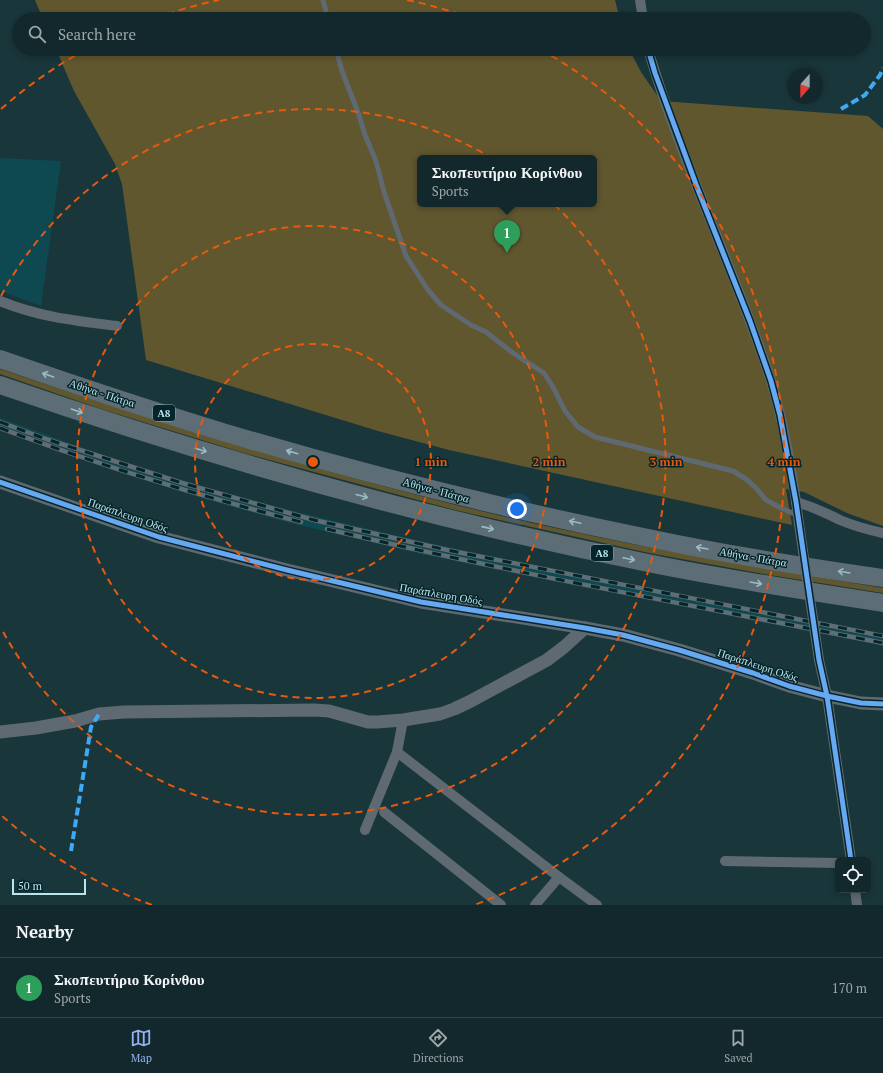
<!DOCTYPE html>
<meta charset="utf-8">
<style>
body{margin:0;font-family:"PT Serif",serif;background:#203438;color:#f1f3f6}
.controls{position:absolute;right:12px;bottom:12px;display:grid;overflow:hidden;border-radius:6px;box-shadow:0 2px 6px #0003}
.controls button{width:36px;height:36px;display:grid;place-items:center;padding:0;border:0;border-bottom:1px solid #324448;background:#13282c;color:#f1f3f6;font:20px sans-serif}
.compass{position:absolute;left:787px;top:68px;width:36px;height:36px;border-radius:50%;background:#13282c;box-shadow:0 2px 6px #0003;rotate:201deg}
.scale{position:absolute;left:12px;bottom:10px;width:74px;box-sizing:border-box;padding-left:4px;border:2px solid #bae5ed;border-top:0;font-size:11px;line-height:14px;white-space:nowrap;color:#bae5ed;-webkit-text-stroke:3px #06252a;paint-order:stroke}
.you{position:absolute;left:517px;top:509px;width:14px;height:14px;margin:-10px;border:3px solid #fff;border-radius:50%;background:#1a73e8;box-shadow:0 0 0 6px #1a73e833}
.badge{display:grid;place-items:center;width:26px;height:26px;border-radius:50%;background:#95b2f1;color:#fff;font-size:13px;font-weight:700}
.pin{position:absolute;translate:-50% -33px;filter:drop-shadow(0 1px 2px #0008)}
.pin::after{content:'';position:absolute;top:21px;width:14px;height:12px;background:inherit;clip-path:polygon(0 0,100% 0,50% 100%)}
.popup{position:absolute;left:417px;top:155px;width:180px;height:52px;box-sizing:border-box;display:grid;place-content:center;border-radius:6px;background:#13282c;filter:drop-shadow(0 1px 3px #0005);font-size:13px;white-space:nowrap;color:#9da6a9}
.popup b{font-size:15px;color:#f1f3f6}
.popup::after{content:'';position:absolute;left:50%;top:100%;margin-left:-8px;border:8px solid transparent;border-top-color:#13282c}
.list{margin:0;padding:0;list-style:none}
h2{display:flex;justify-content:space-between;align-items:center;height:52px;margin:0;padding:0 16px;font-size:17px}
h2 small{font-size:13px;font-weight:400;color:#9da6a9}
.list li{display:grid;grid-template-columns:26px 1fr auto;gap:12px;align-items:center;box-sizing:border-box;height:60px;padding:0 16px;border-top:1px solid #324448}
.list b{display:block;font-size:15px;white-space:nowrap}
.list p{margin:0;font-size:13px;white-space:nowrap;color:#9da6a9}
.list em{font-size:13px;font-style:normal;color:#9da6a9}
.icon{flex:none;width:22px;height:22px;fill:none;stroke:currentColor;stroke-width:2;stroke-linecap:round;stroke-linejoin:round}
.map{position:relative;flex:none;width:883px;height:905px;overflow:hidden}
.search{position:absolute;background:#13282c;box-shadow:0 2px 6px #0003;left:12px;right:12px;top:12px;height:44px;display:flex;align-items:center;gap:10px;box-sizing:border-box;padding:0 14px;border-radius:22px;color:#9da6a9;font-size:15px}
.sheet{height:112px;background:#13282c}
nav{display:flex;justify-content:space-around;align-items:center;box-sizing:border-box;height:56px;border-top:1px solid #324448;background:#13282c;font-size:11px;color:#9da6a9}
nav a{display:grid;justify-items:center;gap:2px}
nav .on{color:#95b2f1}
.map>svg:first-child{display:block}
.built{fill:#0e4851}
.green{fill:#61572f;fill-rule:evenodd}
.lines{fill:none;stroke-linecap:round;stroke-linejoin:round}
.service{stroke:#5f6971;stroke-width:5}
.minor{stroke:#5f6971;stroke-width:10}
.tertiary{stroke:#5f6971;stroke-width:13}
.motorway{stroke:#5d6d76;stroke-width:18}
.rail-casing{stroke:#606d73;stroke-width:4.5}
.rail{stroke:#06252a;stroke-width:3;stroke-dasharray:9;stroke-linecap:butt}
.minor-bridge{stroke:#5f6971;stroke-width:10}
.quiet{stroke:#3fa9f5;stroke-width:4;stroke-dasharray:8 4;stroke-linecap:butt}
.cycleway-casing{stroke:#06252a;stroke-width:8}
.cycleway{stroke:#66a8f1;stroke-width:5}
.oneway{stroke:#99bbc3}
.ring{fill:none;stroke:#e8590c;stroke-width:2;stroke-dasharray:7 5}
.labels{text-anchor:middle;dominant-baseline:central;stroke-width:3;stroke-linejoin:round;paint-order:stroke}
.shield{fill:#06252a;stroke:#84abb2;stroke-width:1}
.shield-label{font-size:10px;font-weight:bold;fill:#bae5ed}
.street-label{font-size:11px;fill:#bae5ed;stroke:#06252a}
.centre{fill:#e8590c;stroke:#06252a;stroke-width:2}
.ring-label{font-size:12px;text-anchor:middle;font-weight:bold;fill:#e8590c;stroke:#06252a;stroke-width:3;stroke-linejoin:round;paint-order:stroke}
</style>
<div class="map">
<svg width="883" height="905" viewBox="0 0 883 905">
<rect width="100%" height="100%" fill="#19363b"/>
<g class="built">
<path d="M0 158 61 161 41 306 0 291Z"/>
<path d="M0 418 114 459 208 488 289 510 424 542 554 569 883 634V646L552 581 421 554 286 522 205 499 112 470 31 442 0 430Z"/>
</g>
<g class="green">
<path d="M35 0H615L620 19H43Z"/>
<path d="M56 49H629L641 72 661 101 868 116 883 129V526L847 513 804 492 786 489 792 525 449 450 378 431 146 360 122 184 115 164 74 91ZM420 158H594V204H420Z"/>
<path d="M0 369C150 420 302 467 456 505 597 540 740 565 883 588V593L770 575 649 553 455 510 244 453 101 409 0 374Z"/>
</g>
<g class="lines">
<g class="service">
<path d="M323 0 328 19"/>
<path d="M336 49 342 71 359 115 365 135 376 161 384 192 406 256 428 290 441 305 471 325 486 332 513 353 544 373 553 387 565 411 578 427 595 437 733 471 746 479 756 488 766 500 781 508 797 515"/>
</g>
<g class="minor">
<path d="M640 0 643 19"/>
<path d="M648 49C681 162 735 269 771 381 785 427 793 476 799 524"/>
<path d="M0 301C39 317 76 321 117 326"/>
<path d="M796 502C812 506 826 513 840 520 854 526 869 530 883 533"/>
<path d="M819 660 827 696 851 860"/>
<path d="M403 720 397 752 559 877 597 905"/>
<path d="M384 812 501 905"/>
<path d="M365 830 397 752"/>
<path d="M725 861 838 863"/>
<path d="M855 890 857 905"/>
<path d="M535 905 559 877"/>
</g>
<g class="tertiary">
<path d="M0 482 159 537 287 570 421 602 585 628 623 635 679 650 753 673 789 686 827 696 861 703 883 704"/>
<path d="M0 732 36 728 75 721 99 714 124 712 314 710 329 711 368 722H377L403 720 440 714 454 709 469 702 547 660 564 647 585 628"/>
</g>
<g class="motorway">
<path d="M0 359C75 385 150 410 226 433 367 475 509 510 653 539 729 555 806 567 883 578"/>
<path d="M0 385C212 458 428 519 648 563 726 579 805 591 883 603"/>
</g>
<defs>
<g id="rail">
<path d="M0 422 46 439 182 483 314 520 447 550 883 636"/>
<path d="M0 428C99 465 199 496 301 522"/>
<path d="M327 529C511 573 697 606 883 643"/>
</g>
</defs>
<use href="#rail" class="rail-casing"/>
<use href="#rail" class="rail"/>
<path class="minor-bridge" d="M799 524 819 660"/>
<g class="quiet">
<path d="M841 109 865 95 880 75 883 68"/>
<path d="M71 851 91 727 99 714"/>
</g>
<defs>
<g id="cycleway">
<path d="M648 49 655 73 697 187 750 321 771 381 780 415 796 502 819 660 827 696 851 860"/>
<path d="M0 482 159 537 287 570 421 602 585 628 623 635 679 650 753 673 789 686 827 696 861 703 883 704"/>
</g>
</defs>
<use href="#cycleway" class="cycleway-casing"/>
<use href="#cycleway" class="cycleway"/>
</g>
<defs><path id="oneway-shaft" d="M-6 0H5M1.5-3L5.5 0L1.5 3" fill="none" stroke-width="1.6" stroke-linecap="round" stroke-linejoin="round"/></defs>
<g class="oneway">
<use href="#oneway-shaft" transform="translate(48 375) rotate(-161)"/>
<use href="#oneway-shaft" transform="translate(77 411) rotate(19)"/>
<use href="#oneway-shaft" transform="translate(201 450) rotate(17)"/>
<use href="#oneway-shaft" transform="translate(292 452) rotate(-164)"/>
<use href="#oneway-shaft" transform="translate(362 496) rotate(15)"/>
<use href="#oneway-shaft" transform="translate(575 522) rotate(-168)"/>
<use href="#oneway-shaft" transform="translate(488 528) rotate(13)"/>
<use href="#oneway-shaft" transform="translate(702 548) rotate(-170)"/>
<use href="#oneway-shaft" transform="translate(629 559) rotate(12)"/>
<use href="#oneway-shaft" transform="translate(844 572) rotate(-171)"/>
<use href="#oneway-shaft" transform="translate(756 583) rotate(10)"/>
</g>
<g class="ring">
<circle cx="313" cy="462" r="118"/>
<circle cx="313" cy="462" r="236"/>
<path d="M1 296A353 353 0 1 1 1 628"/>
<path d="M152 905A471 471 0 0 1 1 815M1 109A471 471 0 0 1 85 50M156 18A471 471 0 0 1 219 0M407 0A471 471 0 0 1 470 18M541 50A471 471 0 0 1 474 905"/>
</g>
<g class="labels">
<g class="shield">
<rect x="153" y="405" width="22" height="16" rx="3"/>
<rect x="591" y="545" width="22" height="16" rx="3"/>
</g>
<g class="shield-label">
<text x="164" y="413">Α8</text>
<text x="602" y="553">Α8</text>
</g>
<g class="street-label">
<text transform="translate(102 393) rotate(18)">Αθήνα - Πάτρα</text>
<text transform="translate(436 490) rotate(15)">Αθήνα - Πάτρα</text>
<text transform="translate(128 515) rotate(19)">Παράπλευρη Οδός</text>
<text transform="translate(753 557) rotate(10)">Αθήνα - Πάτρα</text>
<text transform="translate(441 594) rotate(10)">Παράπλευρη Οδός</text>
<text transform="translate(758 665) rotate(18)">Παράπλευρη Οδός</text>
</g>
</g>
<circle cx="313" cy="462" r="6" class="centre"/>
<g class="ring-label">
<text x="431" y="466">1 min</text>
<text x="549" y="466">2 min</text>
<text x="666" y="466">3 min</text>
<text x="784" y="466">4 min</text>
</g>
</svg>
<div class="controls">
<button><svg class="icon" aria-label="locate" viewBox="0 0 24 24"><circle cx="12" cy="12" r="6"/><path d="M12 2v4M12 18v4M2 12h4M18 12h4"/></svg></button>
</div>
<svg class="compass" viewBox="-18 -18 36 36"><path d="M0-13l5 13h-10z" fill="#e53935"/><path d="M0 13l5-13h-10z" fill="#9da6a9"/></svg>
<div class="scale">50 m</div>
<div class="you"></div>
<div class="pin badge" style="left:507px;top:253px;background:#2e9e5b">1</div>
<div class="popup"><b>Σκοπευτήριο Κορίνθου</b>Sports</div>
<div class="search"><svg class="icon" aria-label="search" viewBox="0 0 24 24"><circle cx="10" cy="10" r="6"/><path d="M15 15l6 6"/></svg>Search here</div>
</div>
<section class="sheet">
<h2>Nearby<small></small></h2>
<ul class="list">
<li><span class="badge" style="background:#2e9e5b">1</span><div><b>Σκοπευτήριο Κορίνθου</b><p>Sports</p></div><em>170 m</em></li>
</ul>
</section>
<nav>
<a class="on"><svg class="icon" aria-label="map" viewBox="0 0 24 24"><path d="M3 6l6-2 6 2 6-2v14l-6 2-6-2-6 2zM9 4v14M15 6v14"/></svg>Map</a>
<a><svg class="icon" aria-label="directions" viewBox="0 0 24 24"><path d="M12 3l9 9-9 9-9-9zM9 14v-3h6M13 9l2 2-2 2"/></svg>Directions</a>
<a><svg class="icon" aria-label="saved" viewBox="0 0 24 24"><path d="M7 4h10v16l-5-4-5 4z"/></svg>Saved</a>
</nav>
